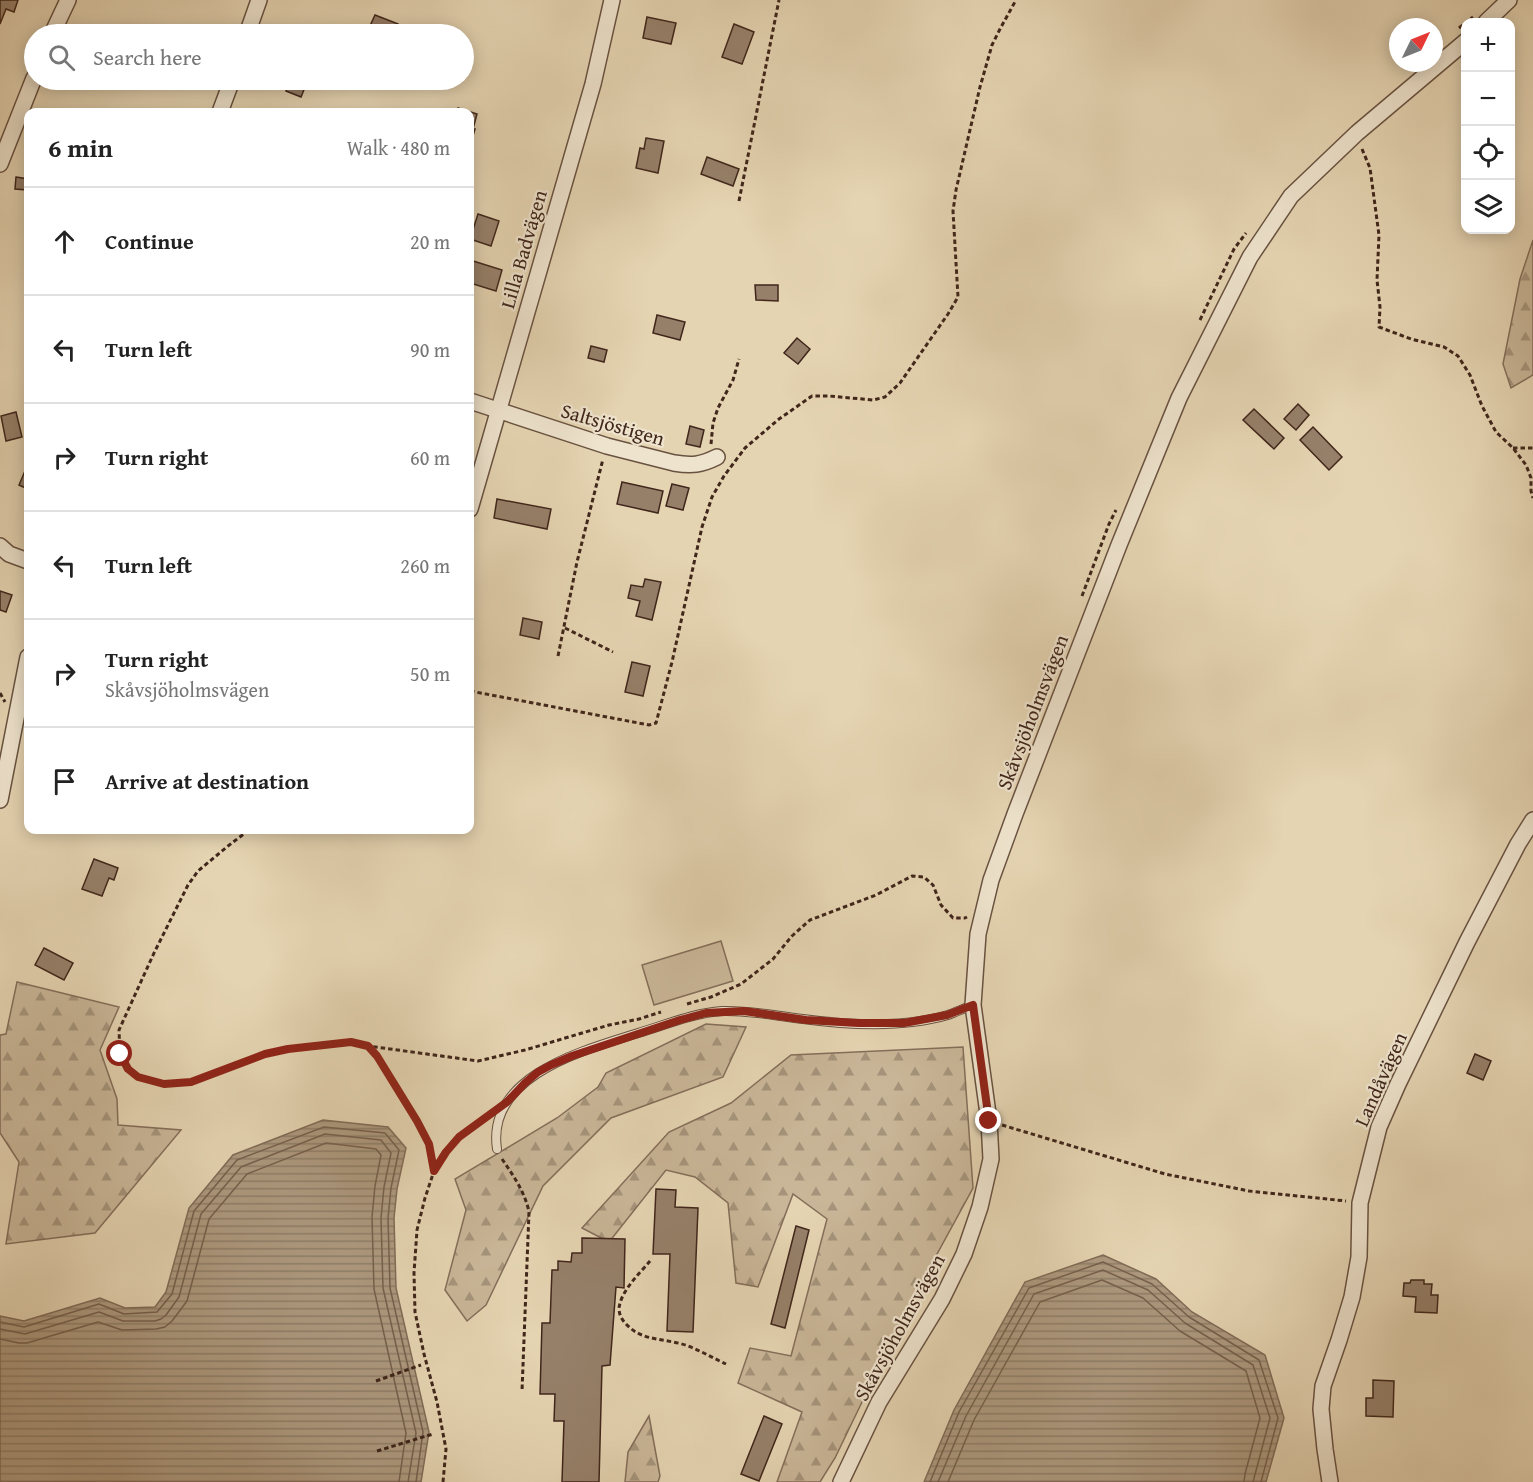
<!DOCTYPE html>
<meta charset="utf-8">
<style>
body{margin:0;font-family:"Gentium Book Plus",serif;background:#f2f2f2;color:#222}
.controls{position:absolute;right:18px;top:18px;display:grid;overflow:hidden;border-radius:12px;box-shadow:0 3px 15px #0003}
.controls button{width:54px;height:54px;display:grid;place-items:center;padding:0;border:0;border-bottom:2px solid #e0e0e0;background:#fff;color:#222;font:30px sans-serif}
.compass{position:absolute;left:1389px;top:18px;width:54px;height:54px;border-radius:50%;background:#fff;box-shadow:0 3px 15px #0003;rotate:47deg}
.stop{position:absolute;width:18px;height:18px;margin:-14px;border:4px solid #8f2418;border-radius:50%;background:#fff}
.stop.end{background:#8f2418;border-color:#fff;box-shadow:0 2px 6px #0008}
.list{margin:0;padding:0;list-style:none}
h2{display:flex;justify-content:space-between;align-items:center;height:78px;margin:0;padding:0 24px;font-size:26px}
h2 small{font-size:20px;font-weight:400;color:#767676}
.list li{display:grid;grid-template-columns:39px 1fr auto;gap:18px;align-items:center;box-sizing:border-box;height:108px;padding:0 24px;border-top:2px solid #e0e0e0}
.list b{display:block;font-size:22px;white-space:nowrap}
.list p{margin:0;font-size:20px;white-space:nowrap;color:#767676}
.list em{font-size:20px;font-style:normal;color:#767676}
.icon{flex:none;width:33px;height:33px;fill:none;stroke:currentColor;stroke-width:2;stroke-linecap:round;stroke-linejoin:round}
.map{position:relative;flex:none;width:1533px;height:1482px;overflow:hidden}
.search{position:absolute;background:#fff;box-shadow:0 3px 15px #0003;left:24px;top:24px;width:450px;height:66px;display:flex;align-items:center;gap:15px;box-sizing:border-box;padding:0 21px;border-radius:33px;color:#767676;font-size:22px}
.panel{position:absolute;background:#fff;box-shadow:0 3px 15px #0003;left:24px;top:108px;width:450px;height:726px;border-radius:12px}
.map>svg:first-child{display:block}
.forest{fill:url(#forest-firs);stroke:#846e5a;stroke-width:1.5}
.park{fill:#c9b698;stroke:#846e5a;stroke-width:1.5}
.water{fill:url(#water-rules);stroke:#816b57;stroke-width:1.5}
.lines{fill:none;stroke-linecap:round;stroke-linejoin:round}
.shore{stroke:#76604d;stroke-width:1.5}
.building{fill:#96806a;stroke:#40261b;stroke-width:1.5}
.service-casing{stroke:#695241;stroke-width:10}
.minor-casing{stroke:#695241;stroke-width:18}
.path{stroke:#40261b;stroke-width:3;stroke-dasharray:4.5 3;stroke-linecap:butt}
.service{stroke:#eee3cd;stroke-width:8}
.minor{stroke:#eee3cd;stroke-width:15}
.route{stroke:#8f2418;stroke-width:8}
.labels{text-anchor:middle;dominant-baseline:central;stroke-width:4.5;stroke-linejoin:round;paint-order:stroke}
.street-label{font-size:20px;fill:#40261b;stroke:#eee3cd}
</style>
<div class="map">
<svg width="1533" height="1482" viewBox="0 0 1533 1482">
<defs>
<pattern id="forest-firs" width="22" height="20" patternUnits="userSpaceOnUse" patternTransform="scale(1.5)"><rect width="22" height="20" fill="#c9b698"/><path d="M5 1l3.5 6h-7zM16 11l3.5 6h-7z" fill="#a5947b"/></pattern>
<pattern id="water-rules" width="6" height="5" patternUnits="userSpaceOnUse" patternTransform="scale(1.5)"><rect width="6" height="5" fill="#ad997f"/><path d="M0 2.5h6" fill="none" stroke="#8e7d67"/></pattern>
</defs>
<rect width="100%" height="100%" fill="#e5d4b2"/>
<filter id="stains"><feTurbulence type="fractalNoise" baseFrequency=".00333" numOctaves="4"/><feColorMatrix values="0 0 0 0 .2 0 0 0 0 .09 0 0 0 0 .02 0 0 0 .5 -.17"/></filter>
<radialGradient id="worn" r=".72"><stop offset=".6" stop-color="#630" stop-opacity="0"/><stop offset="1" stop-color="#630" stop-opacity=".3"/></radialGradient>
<g class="forest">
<path d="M1533 240V375L1511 388 1503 364 1520 279Z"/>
<path d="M17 982 119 1007 100 1050 117 1099 118 1125 181 1130 95 1233 6 1244 19 1162 0 1133V1035L6 1034Z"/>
<path d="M706 1024 746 1027 723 1077 611 1118 543 1186 486 1305 467 1321 445 1290 466 1210 455 1179 557 1118 598 1087 606 1073Z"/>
<path d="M963 1047 973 1188 906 1311 835 1458 820 1482H777L802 1412 738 1383 750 1348 791 1356 827 1219 793 1194 758 1287 736 1283 728 1203 695 1177 666 1170 609 1242 582 1228 669 1132 731 1103 791 1055Z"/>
<path d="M649 1416 660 1476 658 1482H625L628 1452Z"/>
</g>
<path class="park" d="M721 941 733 981 654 1005 642 965Z"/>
<g class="water">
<path d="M323 1120 388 1127 406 1148 397 1189 394 1218 396 1288 429 1432 421 1482H0V1316L24 1321 100 1298 125 1308 155 1307 166 1292 189 1208 233 1155Z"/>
<path d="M1103 1255 1156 1279 1192 1312 1265 1355 1284 1418 1266 1482H924L954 1410 1025 1282Z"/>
</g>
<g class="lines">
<g class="shore">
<path d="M0 1322 24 1327 99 1304 124 1314 157 1312 172 1294 194 1211 237 1160 324 1127 385 1133 399 1150 391 1188 388 1218 390 1288 423 1432 416 1482"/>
<path d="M0 1329 25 1334 99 1312 123 1321H155L161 1319 166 1315 179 1297 201 1214 241 1167 325 1134 381 1140 391 1153 384 1187 381 1218 383 1288 416 1433 408 1482"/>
<path d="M0 1339 19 1343H27L98 1322 122 1330 156 1329 165 1327 172 1321 187 1301 209 1219 247 1174 326 1143 376 1149 381 1155 375 1186 372 1217 374 1289 406 1433 399 1482"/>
<path d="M930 1482 959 1412 1029 1288 1103 1262 1152 1284 1189 1317 1259 1360 1278 1418 1261 1482"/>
<path d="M938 1482 966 1416 1034 1294 1103 1270 1148 1290 1185 1323 1253 1365 1270 1418 1253 1482"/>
<path d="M948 1482 974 1420 1040 1302 1102 1280 1143 1298 1180 1331 1246 1371 1260 1418 1245 1474 1244 1482"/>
</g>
</g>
<g class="building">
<path d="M0 0H18L14 12 6 9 0 24Z"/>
<path d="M375 15 398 24 394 34H363L366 27 369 28Z"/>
<path d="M647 17 676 23 671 44 643 38Z"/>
<path d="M734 24 754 32 742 64 722 57Z"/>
<path d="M290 80H308L301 97 286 91Z"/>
<path d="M458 108 477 114 473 129H475L470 146V112H457Z"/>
<path d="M646 138 664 141 658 173 636 168 640 148 644 149Z"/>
<path d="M707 157 739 169 733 186 701 174Z"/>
<path d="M16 177 28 179 27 190 15 189Z"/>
<path d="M478 214 499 221 491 246 470 239Z"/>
<path d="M470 260 502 270 496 291 470 283Z"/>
<path d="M755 285H778V301L756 300Z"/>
<path d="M657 315 685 322 680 340 653 333Z"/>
<path d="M797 338 810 349 798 364 784 353Z"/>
<path d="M591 346 607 350 604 362 588 358Z"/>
<path d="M1298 404 1309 415 1296 430 1284 419Z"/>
<path d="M1254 409 1284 438 1274 449 1243 420Z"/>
<path d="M16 412 22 437 6 441 1 416Z"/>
<path d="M690 426 704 430 700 447 686 444Z"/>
<path d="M1313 427 1342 457 1329 470 1300 440Z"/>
<path d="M25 471 28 472V489L19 485Z"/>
<path d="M622 482 663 491 658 513 617 504Z"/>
<path d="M672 484 689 488 683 510 666 506Z"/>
<path d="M497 499 551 509 547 529 494 518Z"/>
<path d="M645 579 661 582 652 620 636 616 640 601 628 598 631 585 643 587Z"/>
<path d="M0 591 12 595 6 612 0 610Z"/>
<path d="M523 618 542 622 539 639 520 635Z"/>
<path d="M632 662 650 666 643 696 625 692Z"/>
<path d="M94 859 118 868 114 880 109 878 102 896 82 889Z"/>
<path d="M44 948 73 963 64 980 35 965Z"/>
<path d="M1475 1054 1491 1061 1483 1080 1467 1073Z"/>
<path d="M656 1189 676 1190 675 1207 698 1208 693 1332 667 1331 670 1254H653Z"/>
<path d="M796 1226 809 1230 785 1328 771 1324Z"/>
<path d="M582 1238 625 1239 624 1288 616 1287 610 1365 602 1366 599 1482H562L564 1421H554L555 1394H540L542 1323H550L552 1270H558V1261L571 1262 572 1253H582Z"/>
<path d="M1411 1280H1424V1284H1432L1431 1295H1438L1437 1313 1415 1312 1416 1297 1403 1296 1404 1283H1410Z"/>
<path d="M1373 1380 1394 1381 1393 1417 1366 1416V1398H1373Z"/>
<path d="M764 1416 782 1424 759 1481 741 1474Z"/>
</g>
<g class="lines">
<defs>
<path id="service" d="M497 1149C486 1075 585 1050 638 1033 665 1025 693 1013 722 1011 749 1010 776 1016 803 1019 848 1025 904 1028 948 1015 956 1012 965 1008 973 1005"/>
<g id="minor">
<path d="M1486 22 1509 0"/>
<path d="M52 34 68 0"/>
<path d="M247 34 259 0"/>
<path d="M220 112 232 80"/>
<path d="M0 164 34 78"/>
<path d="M470 401 607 446 674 463C692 466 701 465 717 457"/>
<path d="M470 509 593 84 612 0"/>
<path d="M0 546 9 554 28 561"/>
<path d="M0 800 28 657"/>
<path d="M841 1482 879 1402 942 1299 964 1254 980 1207 991 1159 989 1121 973 1005 978 934 991 880 1015 814 1119 545 1179 398 1250 257 1291 196 1357 133 1466 41"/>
<path d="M1330 1482 1325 1449 1321 1409 1323 1386 1339 1340 1352 1297 1359 1257 1360 1203 1379 1127 1398 1084 1467 942 1518 844 1533 820"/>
</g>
</defs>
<use href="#service" class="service-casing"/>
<use href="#minor" class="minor-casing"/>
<g class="path">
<path d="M1459 28 1473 17"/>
<path d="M1362 149 1370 168 1379 235 1377 280 1380 307 1379 327 1411 339 1444 347 1458 356 1470 375 1482 406 1496 432 1513 448 1526 465 1531 478V491L1533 498"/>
<path d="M739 201 779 0"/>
<path d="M1200 320 1234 249 1246 233"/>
<path d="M711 444 713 423 718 408 733 380 739 359"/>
<path d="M1513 448H1533"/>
<path d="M1082 596 1109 524 1116 510"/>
<path d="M565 628 613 652"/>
<path d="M558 656 577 562 603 459"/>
<path d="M470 691 649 725 656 723 672 662 702 527 712 497 724 476 745 448 779 419 812 396H829L873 400 885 397 900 383 948 314 958 297 953 211 956 190 980 87 992 45 1000 29 1016 0"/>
<path d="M0 693 5 702"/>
<path d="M249 830 228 846 198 871 188 885 154 953 119 1030 120 1055 128 1069 138 1077 164 1084 191 1082 265 1054 288 1049 351 1042 368 1046 478 1061 525 1050 609 1025 639 1019 661 1012"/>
<path d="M687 1004 711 997 741 984 773 959 792 936 810 920 876 895 912 876 924 877 933 885 941 905 953 918H965L967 917"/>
<path d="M369 1047 377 1056 417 1121 429 1144 433 1169"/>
<path d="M1002 1125 1165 1174 1249 1191 1346 1201"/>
<path d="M502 1159C513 1175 525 1192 529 1212L522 1391"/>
<path d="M650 1261C639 1274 621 1291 619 1308 619 1315 622 1320 627 1325 643 1342 667 1338 688 1346 701 1351 713 1358 726 1364"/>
<path d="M376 1381 421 1365"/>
<path d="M377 1451 433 1434"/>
<path d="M443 1482 446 1449 437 1402 424 1354 415 1312 414 1273 417 1230 425 1198 434 1171 446 1152 459 1137 488 1115"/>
</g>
<use href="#service" class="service"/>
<use href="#minor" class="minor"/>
</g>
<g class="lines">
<path class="route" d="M120 1054 128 1069 138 1077 164 1084 191 1082 265 1054 288 1049 351 1042 368 1046 377 1056 417 1121 429 1144 434 1171 446 1152 459 1137 507 1102 525 1083 538 1072 551 1065 572 1056 680 1020 706 1013 744 1011 806 1020 858 1023H904L947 1015 973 1005 989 1121"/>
</g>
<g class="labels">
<g class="street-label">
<text transform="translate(523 249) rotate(-74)">Lilla Badvägen</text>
<text transform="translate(613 424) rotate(16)">Saltsjöstigen</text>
<text transform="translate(1032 712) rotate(-69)">Skåvsjöholmsvägen</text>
<text transform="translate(1380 1079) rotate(-66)">Landåvägen</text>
<text transform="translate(899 1327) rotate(-61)">Skåvsjöholmsvägen</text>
</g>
</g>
<rect width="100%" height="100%" filter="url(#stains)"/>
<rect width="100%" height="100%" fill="url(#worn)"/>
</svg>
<div class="controls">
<button>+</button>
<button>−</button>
<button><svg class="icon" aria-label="locate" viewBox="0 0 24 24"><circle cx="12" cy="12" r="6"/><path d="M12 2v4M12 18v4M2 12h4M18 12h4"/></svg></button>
<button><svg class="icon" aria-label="layers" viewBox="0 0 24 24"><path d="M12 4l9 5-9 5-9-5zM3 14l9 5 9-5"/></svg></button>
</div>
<svg class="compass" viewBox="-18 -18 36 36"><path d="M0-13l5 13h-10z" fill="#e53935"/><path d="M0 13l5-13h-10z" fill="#767676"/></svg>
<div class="stop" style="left:120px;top:1054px"></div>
<div class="stop end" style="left:989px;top:1121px"></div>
<div class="search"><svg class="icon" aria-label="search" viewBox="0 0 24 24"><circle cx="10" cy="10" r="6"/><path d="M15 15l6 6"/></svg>Search here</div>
<section class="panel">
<h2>6 min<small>Walk · 480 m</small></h2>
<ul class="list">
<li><svg class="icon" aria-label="ahead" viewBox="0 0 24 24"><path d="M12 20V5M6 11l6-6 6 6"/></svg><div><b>Continue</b></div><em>20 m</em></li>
<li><svg class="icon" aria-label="left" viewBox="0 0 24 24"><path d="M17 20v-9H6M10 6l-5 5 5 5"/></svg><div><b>Turn left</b></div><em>90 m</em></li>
<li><svg class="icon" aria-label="right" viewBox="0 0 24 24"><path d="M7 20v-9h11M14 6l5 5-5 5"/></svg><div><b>Turn right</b></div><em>60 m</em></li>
<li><svg class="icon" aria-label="left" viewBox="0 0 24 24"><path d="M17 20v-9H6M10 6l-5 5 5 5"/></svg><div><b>Turn left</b></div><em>260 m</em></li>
<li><svg class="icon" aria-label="right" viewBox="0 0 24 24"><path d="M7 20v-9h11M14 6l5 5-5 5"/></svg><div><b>Turn right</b><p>Skåvsjöholmsvägen</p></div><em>50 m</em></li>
<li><svg class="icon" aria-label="arrive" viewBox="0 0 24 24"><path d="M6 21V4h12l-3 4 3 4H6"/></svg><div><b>Arrive at destination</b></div></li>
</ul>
</section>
</div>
